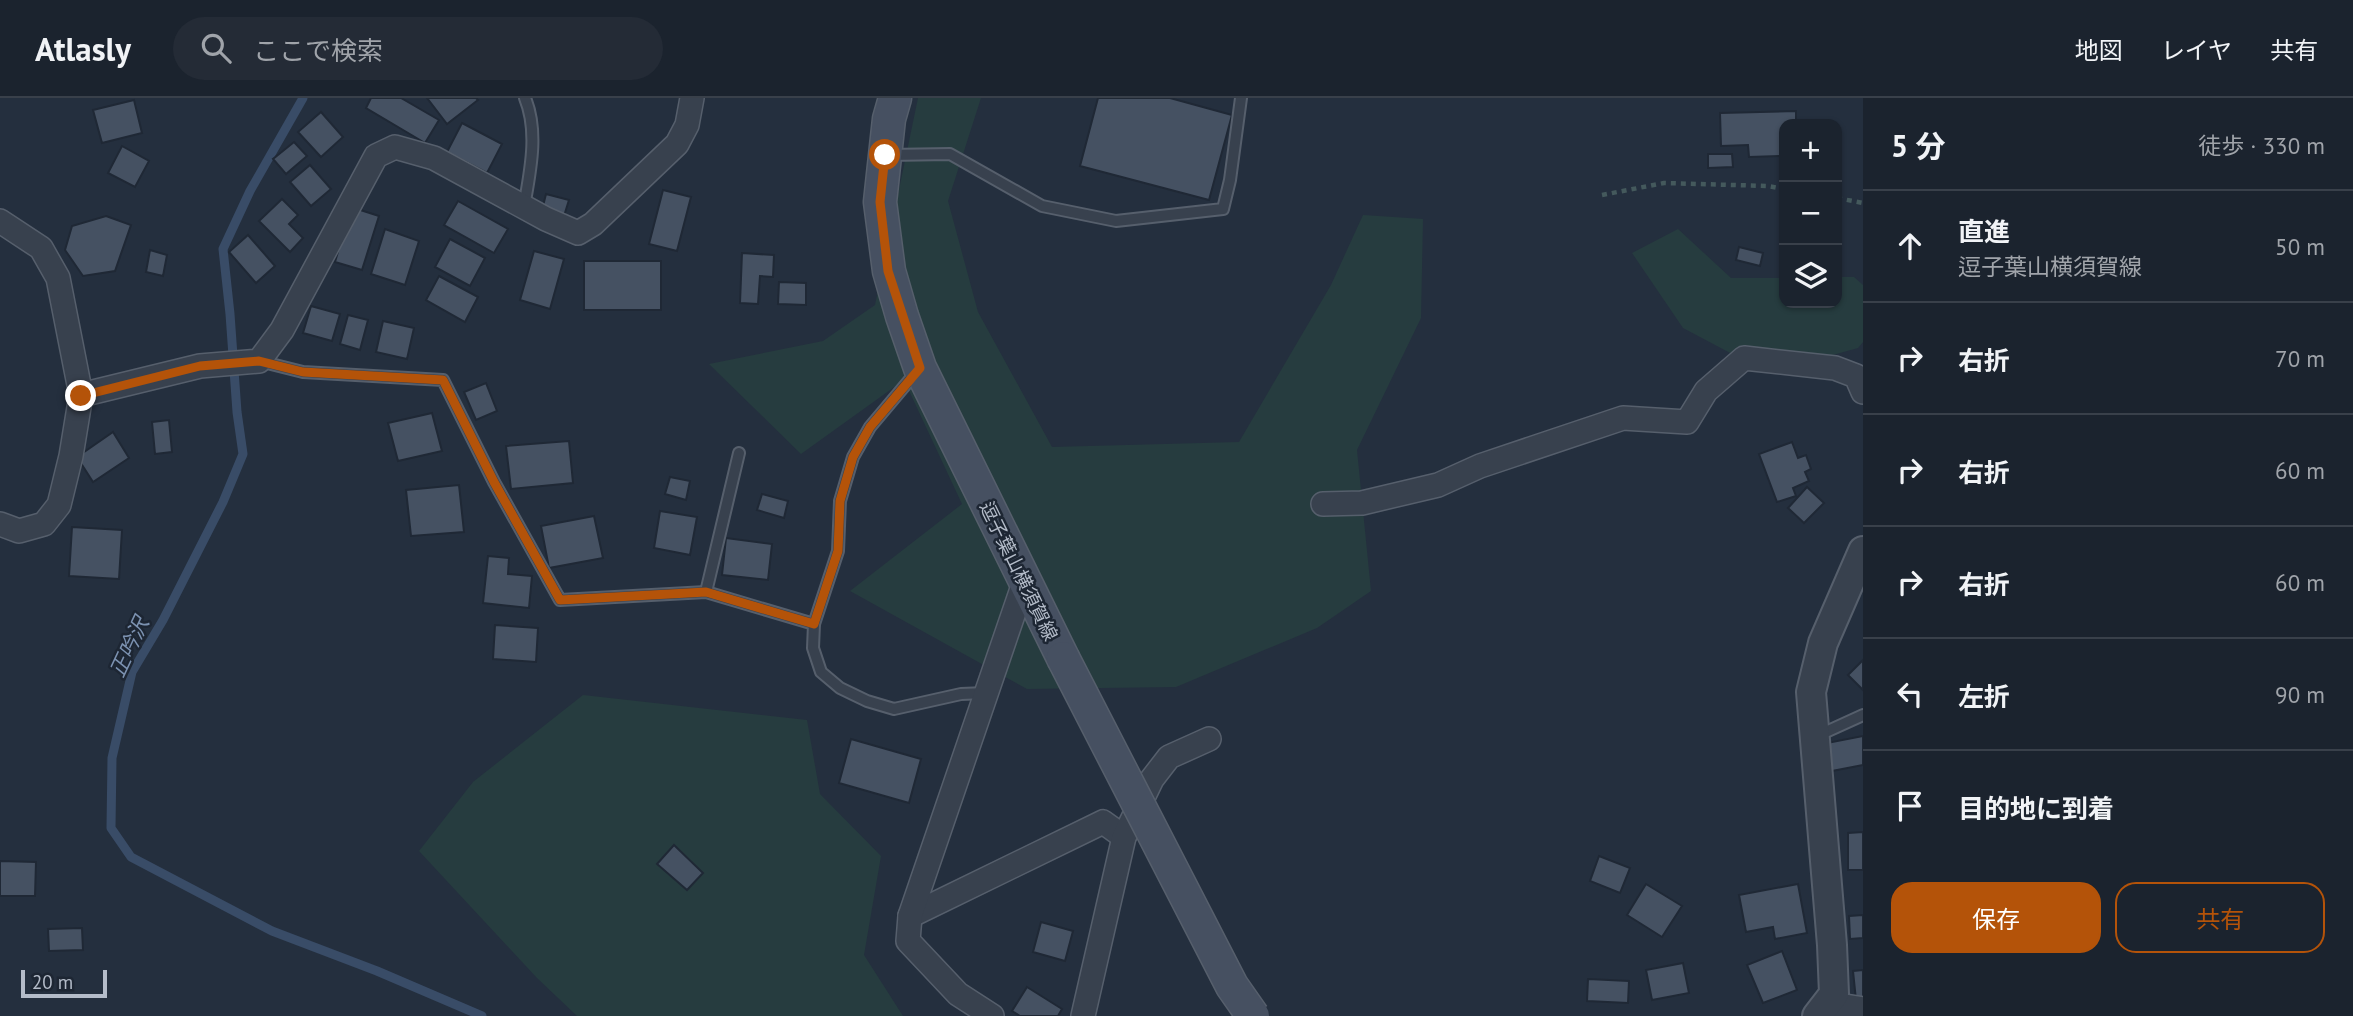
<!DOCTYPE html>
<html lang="ja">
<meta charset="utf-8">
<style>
body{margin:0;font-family:"PT Sans","Noto Sans JP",sans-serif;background:#242b36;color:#f1f3f6}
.controls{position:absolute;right:21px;top:21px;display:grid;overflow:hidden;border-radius:14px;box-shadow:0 2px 5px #0004}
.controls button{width:63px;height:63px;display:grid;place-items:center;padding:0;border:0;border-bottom:2px solid #39404a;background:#1b232e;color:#f1f3f6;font:35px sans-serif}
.scale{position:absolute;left:21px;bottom:18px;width:86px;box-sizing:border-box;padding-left:7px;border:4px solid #b4bcc9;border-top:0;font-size:19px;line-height:24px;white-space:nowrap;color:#b4bcc9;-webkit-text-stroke:5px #1d2633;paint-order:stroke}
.stop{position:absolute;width:21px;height:21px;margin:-16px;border:5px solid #b45309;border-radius:50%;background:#fff}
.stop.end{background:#b45309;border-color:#fff;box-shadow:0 2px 7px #0008}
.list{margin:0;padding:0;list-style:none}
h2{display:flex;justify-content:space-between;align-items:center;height:91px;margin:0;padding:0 28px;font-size:30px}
h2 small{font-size:23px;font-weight:400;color:#a0a4aa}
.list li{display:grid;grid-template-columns:46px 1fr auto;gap:21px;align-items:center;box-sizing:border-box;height:112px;padding:0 28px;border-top:2px solid #39404a}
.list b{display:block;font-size:26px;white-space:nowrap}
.list p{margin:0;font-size:23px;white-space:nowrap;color:#a0a4aa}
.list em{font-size:23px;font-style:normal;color:#a0a4aa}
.actions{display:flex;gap:14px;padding:21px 28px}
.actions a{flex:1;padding:16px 0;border:2px solid #b45309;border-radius:21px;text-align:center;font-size:24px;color:#b45309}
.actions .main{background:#b45309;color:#fff}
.icon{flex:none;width:38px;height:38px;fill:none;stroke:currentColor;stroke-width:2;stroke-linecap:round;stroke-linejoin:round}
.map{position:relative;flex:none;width:1863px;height:918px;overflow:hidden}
header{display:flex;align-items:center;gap:42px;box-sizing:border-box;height:98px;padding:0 35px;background:#1b232e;border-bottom:2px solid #39404a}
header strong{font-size:33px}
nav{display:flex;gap:38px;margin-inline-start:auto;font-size:24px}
.search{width:490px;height:63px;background:#242b36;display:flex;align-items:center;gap:18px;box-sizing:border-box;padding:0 24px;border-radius:38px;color:#a0a4aa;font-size:26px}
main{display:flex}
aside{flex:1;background:#1b232e}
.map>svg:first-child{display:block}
.green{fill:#263c3f}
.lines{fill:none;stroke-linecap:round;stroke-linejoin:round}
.stream{stroke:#394c67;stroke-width:9}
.building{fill:#455162;stroke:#1f2835;stroke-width:2}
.service-casing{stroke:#565f6c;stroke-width:14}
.minor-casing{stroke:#565f6c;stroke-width:26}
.tertiary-casing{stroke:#565f6c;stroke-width:32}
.secondary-casing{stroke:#565f6c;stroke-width:35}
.path{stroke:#44595c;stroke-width:4.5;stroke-dasharray:5 5;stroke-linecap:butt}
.service{stroke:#38414e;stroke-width:10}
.minor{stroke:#38414e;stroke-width:23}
.tertiary{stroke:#38414e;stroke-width:28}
.secondary{stroke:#465061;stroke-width:32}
.secondary-bridge-casing{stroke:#565f6c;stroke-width:35;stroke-linecap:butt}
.secondary-bridge{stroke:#465061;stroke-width:32}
.route{stroke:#b45309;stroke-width:9}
.labels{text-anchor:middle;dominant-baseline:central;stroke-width:5;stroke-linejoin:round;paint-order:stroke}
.street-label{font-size:19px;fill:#b4bcc9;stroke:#1d2633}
.water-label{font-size:21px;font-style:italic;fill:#7c92b1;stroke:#1d2633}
</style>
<header>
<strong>Atlasly</strong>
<div class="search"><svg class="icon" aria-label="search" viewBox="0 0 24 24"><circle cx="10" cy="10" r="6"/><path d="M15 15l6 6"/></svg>ここで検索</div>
<nav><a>地図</a><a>レイヤ</a><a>共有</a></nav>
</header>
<main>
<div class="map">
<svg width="1863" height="918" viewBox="0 0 1863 918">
<rect width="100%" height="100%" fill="#242f3e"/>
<g class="green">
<path d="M918 0H981L948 103 978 214 1052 349 1239 344 1331 187 1363 117 1423 121 1421 220 1357 352 1371 493 1317 530 1176 589 1027 591 850 493 962 406 904 282 801 356 709 266 823 243 875 207Z"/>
<path d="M1678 131 1731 180H1784V205H1837V179H1854L1863 187V244L1858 250 1768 275 1683 230 1632 155Z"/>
<path d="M583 597 807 622 820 696 881 758 864 857 903 918H577L537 880 419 753 473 684Z"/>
</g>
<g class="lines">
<path class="stream" d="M303 0 250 93 223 151 230 216 237 314 243 356 223 404 163 522 132 574 112 660 111 730 131 759 272 833 377 873 482 918"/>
</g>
<g class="building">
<path d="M371 0H401L439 22 425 45 366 10Z"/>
<path d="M427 0H476L478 2 447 26Z"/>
<path d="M1098 0H1170L1232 17 1209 102 1080 68Z"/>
<path d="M134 2 142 35 102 45 93 12Z"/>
<path d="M1796 13V26H1784V58L1749 59 1748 47 1721 48 1720 15Z"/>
<path d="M321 14 343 39 321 59 298 34Z"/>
<path d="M462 25 502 46 487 75 447 54Z"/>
<path d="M294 44 307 58 286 76 273 61Z"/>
<path d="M122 48 149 63 135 89 108 75Z"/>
<path d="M1708 56H1732L1733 69 1708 70Z"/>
<path d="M310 67 331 91 311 108 290 84Z"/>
<path d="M663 92 691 99 677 153 649 146Z"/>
<path d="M546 96 569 102 564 118 542 112Z"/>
<path d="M282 101 298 117 289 126 303 140 290 154 259 123Z"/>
<path d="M458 103 508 131 494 155 444 127Z"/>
<path d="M351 109 379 118 362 172 335 164Z"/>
<path d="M106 118 131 127 115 173 83 178 65 152 72 128Z"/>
<path d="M385 131 419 143 405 187 371 176Z"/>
<path d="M248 137 275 168 256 185 229 154Z"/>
<path d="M450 141 485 160 470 188 435 169Z"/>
<path d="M1739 149 1763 155 1760 168 1736 162Z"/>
<path d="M150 152 167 157 163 178 146 174Z"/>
<path d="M534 153 564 161 550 211 520 202Z"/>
<path d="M742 155 774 157 773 179 760 178 758 206 740 205Z"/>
<rect x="584" y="163" width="77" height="49"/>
<path d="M439 178 478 199 465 224 426 202Z"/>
<path d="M779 184 806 185V207L778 206Z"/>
<path d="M311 208 340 216 332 243 303 235Z"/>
<path d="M348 217 368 222 360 252 340 246Z"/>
<path d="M383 223 414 230 407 261 376 254Z"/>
<path d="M486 285 497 313 476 322 464 294Z"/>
<path d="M432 315 442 353 398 363 388 325Z"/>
<path d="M169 322 172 354 155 356 152 324Z"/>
<path d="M113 334 129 360 93 384 77 359Z"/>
<path d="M569 343 573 385 511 391 506 348Z"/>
<path d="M1792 344 1798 360 1806 357 1811 371 1805 374 1809 383 1793 390 1796 398 1777 404 1759 356Z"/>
<path d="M670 379 690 383 686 402 665 396Z"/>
<path d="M459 387 464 434 411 438 406 392Z"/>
<path d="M1807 389 1824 405 1804 425 1788 410Z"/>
<path d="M762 396 788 403 784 420 757 412Z"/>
<path d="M660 413 697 419 690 457 654 450Z"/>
<path d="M594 418 603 460 549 470 541 428Z"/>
<path d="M72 429 122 432 119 481 69 478Z"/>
<path d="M726 440 772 446 768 482 722 477Z"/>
<path d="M488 458 509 460 508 476 532 478 529 510 483 505Z"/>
<path d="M495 527 538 530 536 564 493 561Z"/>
<path d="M1863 562V592L1848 577Z"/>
<path d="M1863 638V667L1832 673 1827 645Z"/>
<path d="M851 641 921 661 909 705 839 685Z"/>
<path d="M1863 734V772H1848V735Z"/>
<path d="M674 747 703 775 687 792 657 766Z"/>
<path d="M1599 758 1630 770 1620 795 1590 783Z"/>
<path d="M0 763 36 764 35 798H0Z"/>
<path d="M1646 786 1682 808 1662 839 1627 817Z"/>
<path d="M1798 786 1807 835 1775 841 1773 829 1746 834 1739 797Z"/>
<path d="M1863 817V840L1850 841 1849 818Z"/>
<path d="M1041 824 1073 833 1065 863 1033 854Z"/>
<path d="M82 830 83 852 49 853 48 831Z"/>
<path d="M1782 853 1797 892 1763 905 1747 867Z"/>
<path d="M1683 865 1689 895 1652 902 1646 872Z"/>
<path d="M1863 872V901L1856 902 1853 873Z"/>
<path d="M1588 881 1629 883 1628 905 1587 903Z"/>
<path d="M1027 889 1062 911 1058 918H1020L1012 913Z"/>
</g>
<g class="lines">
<defs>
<g id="service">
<path d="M888 57 950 56 1042 108 1116 123 1223 111 1230 82 1241 0"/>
<path d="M524 109C530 74 539 34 525 0"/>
<path d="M259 263 303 274 443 282 494 384 560 502 706 494 814 526"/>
<path d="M918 272 870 329 853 359 840 403 838 453 814 526 813 550 821 574 840 590 867 603 894 611 961 596 986 595"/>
<path d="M706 494 739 355"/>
<path d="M1817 638 1863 617"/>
</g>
<g id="minor">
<path d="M0 123 41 150 58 180 81 297 71 358 59 407 44 426 19 433 0 426"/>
<path d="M81 297 200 268 259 263 282 232 376 58 395 49 434 60 546 121 578 135 593 126 677 46 687 27 692 0"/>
<path d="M1323 406 1362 405 1438 387 1480 368 1623 320 1687 324 1706 293 1744 260 1835 270 1856 278 1863 294"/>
<path d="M910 818 1103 724 1124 739"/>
<path d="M1826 905 1863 911"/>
<path d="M992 918 958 896 908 843 910 818 1024 485"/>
<path d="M1083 918 1124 739 1152 681 1169 659 1209 641"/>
</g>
<path id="tertiary" d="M1817 918 1834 896 1832 847 1811 594 1823 545 1863 453"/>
<path id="secondary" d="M895 0 889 21 880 104 889 173 902 218 920 270 1063 560"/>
</defs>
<use href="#service" class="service-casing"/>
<use href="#minor" class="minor-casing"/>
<use href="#tertiary" class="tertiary-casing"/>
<use href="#secondary" class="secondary-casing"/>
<g class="path">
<path d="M1602 97 1664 85 1768 88 1784 91"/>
<path d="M1837 100 1863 105"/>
</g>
<use href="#service" class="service"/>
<use href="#minor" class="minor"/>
<use href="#tertiary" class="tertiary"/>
<use href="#secondary" class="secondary"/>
<defs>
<path id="secondary-bridge" d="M1063 560 1232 888 1253 918"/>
</defs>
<use href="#secondary-bridge" class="secondary-bridge-casing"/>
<use href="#secondary-bridge" class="secondary-bridge"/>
</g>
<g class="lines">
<path class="route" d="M81 298 200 268 259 263 303 274 443 282 494 384 560 502 706 494 814 526 838 453 840 403 853 359 870 329 920 270 888 173 880 104 885 57"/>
</g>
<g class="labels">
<g class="street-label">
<text transform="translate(1019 473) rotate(64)">逗子葉山横須賀線</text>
</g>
<g class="water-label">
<text transform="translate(129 549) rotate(-65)">正吟沢</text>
</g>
</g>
</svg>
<div class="controls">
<button>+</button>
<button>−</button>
<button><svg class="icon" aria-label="layers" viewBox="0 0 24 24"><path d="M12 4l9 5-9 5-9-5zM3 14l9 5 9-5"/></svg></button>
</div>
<div class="scale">20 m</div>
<div class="stop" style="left:885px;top:57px"></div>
<div class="stop end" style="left:81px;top:298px"></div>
</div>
<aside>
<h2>5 分<small>徒歩 · 330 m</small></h2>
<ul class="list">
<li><svg class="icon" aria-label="ahead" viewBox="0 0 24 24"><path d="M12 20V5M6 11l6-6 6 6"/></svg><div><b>直進</b><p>逗子葉山横須賀線</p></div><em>50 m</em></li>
<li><svg class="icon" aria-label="right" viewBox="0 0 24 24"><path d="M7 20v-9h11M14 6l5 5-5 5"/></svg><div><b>右折</b></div><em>70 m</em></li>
<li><svg class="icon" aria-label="right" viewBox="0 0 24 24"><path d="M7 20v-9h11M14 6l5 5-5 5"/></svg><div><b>右折</b></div><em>60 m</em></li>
<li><svg class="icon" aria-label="right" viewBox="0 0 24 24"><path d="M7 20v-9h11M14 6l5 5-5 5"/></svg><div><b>右折</b></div><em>60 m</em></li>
<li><svg class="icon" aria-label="left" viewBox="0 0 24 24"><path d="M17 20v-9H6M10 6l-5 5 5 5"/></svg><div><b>左折</b></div><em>90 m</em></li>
<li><svg class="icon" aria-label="arrive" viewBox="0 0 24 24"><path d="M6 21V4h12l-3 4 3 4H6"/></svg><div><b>目的地に到着</b></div></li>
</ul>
<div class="actions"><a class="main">保存</a><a>共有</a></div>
</aside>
</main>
